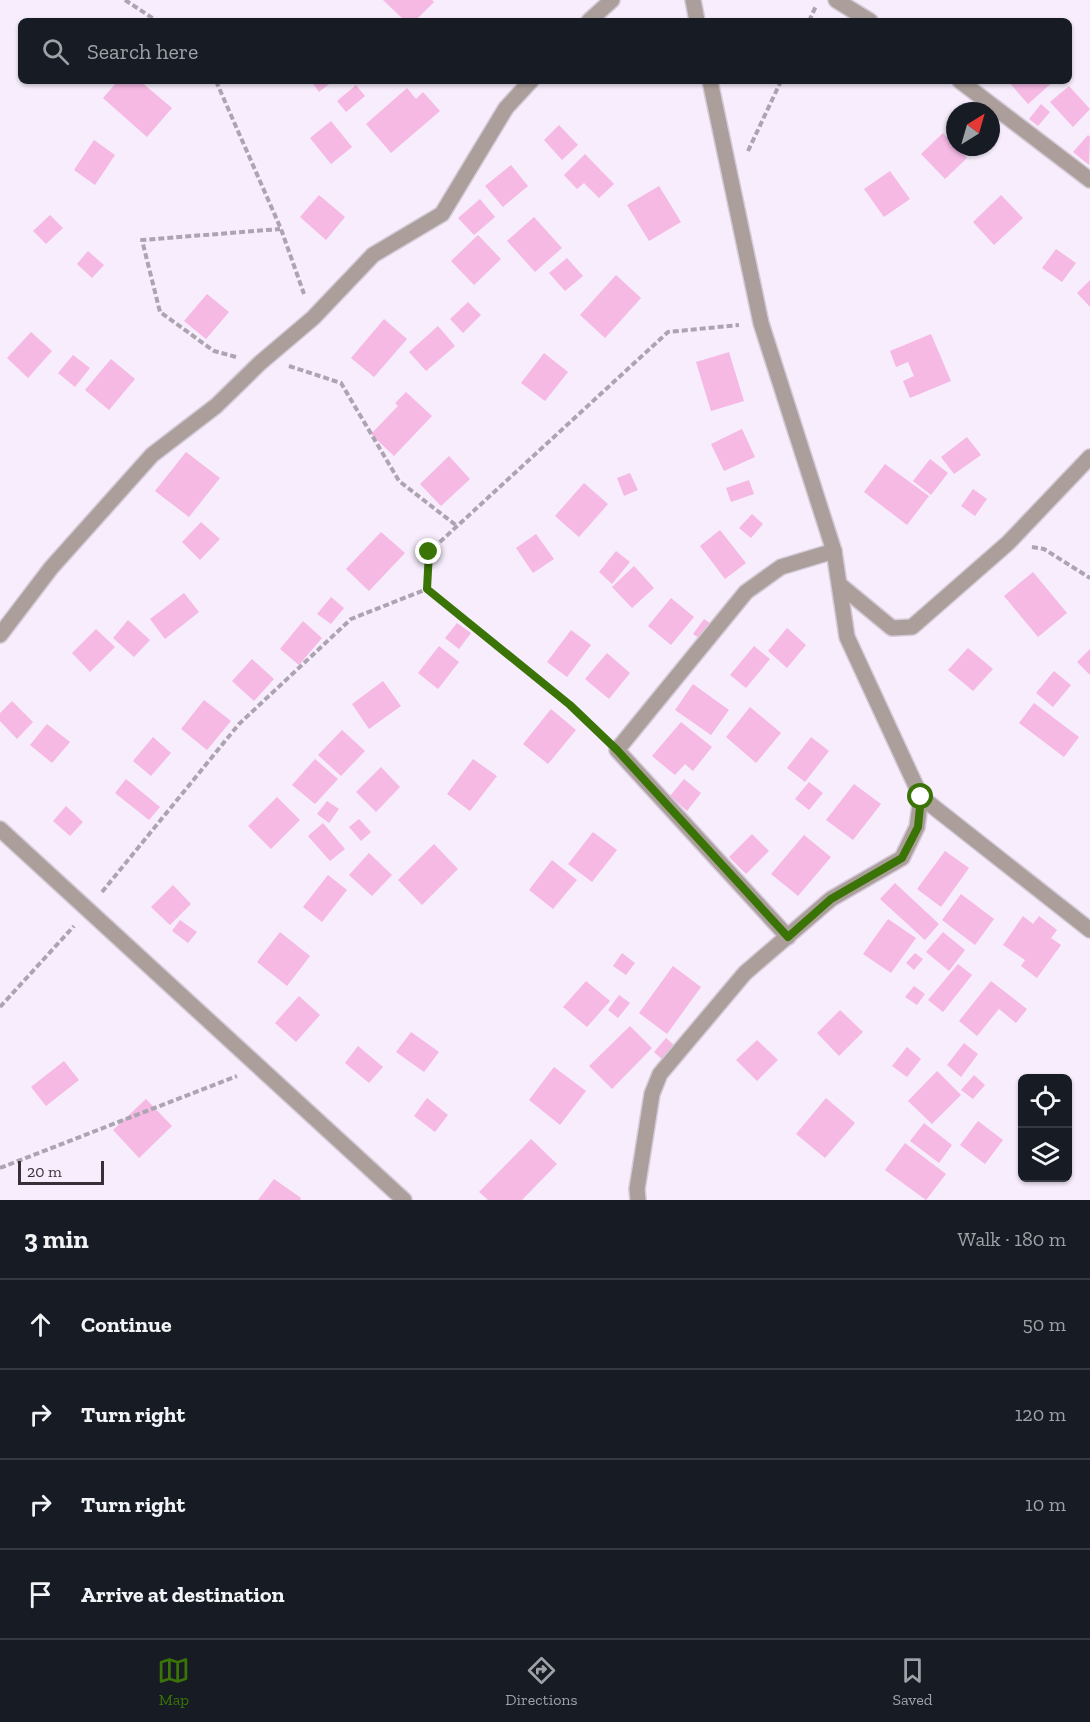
<!DOCTYPE html>
<meta charset="utf-8">
<style>
body{margin:0;font-family:"Zilla Slab",serif;background:#20242c;color:#f1f3f6}
.controls{position:absolute;right:18px;bottom:18px;display:grid;overflow:hidden;border-radius:9px;box-shadow:0 2px 4px #0004}
.controls button{width:54px;height:54px;display:grid;place-items:center;padding:0;border:0;border-bottom:2px solid #363941;background:#171b24;color:#f1f3f6;font:30px sans-serif}
.compass{position:absolute;left:946px;top:102px;width:54px;height:54px;border-radius:50%;background:#171b24;box-shadow:0 2px 4px #0004;rotate:37deg}
.scale{position:absolute;left:18px;bottom:15px;width:86px;box-sizing:border-box;padding-left:6px;border:3px solid #373039;border-top:0;font-size:16px;line-height:21px;white-space:nowrap;color:#373039;-webkit-text-stroke:4px #f7edfc;paint-order:stroke}
.stop{position:absolute;width:18px;height:18px;margin:-14px;border:4px solid #3a7406;border-radius:50%;background:#fff}
.stop.end{background:#3a7406;border-color:#fff;box-shadow:0 2px 6px #0008}
.list{margin:0;padding:0;list-style:none}
h2{display:flex;justify-content:space-between;align-items:center;height:78px;margin:0;padding:0 24px;font-size:26px}
h2 small{font-size:20px;font-weight:400;color:#9ea1a6}
.list li{display:grid;grid-template-columns:39px 1fr auto;gap:18px;align-items:center;box-sizing:border-box;height:90px;padding:0 24px;border-top:2px solid #363941}
.list b{display:block;font-size:22px;white-space:nowrap}
.list em{font-size:20px;font-style:normal;color:#9ea1a6}
.icon{flex:none;width:33px;height:33px;fill:none;stroke:currentColor;stroke-width:2;stroke-linecap:round;stroke-linejoin:round}
.map{position:relative;flex:none;width:1090px;height:1200px;overflow:hidden}
.search{position:absolute;background:#171b24;box-shadow:0 2px 4px #0004;left:18px;right:18px;top:18px;height:66px;display:flex;align-items:center;gap:15px;box-sizing:border-box;padding:0 21px;border-radius:9px;color:#9ea1a6;font-size:22px}
.sheet{height:438px;background:#171b24}
nav{display:flex;justify-content:space-around;align-items:center;box-sizing:border-box;height:84px;border-top:2px solid #363941;background:#171b24;font-size:16px;color:#9ea1a6}
nav a{display:grid;justify-items:center;gap:3px}
nav .on{color:#3a7406}
.map>svg:first-child{display:block}
.building{fill:#f5b9e4}
.lines{fill:none;stroke-linecap:round;stroke-linejoin:round}
.minor-casing{stroke:#d4cbd9;stroke-width:18}
.path{stroke:#ada4b1;stroke-width:4;stroke-dasharray:6 3;stroke-linecap:butt}
.minor{stroke:#ac9f9b;stroke-width:15}
.route{stroke:#3a7406;stroke-width:8}
</style>
<div class="map">
<svg width="1090" height="1200" viewBox="0 0 1090 1200">
<rect width="100%" height="100%" fill="#f7edfc"/>
<g class="building">
<path d="M383 0H432L434 2 415 21H405Z"/>
<path d="M118 81H140L172 108 147 137 103 98Z"/>
<path d="M311 81H333L319 92Z"/>
<path d="M1008 81H1054L1028 104Z"/>
<path d="M356 85 365 96 346 112 337 101Z"/>
<path d="M1069 86 1090 109 1073 127 1050 102Z"/>
<path d="M407 88 416 99 423 92 440 111 391 153 366 124Z"/>
<path d="M1041 104 1050 112 1038 126 1029 119Z"/>
<path d="M331 121 352 147 331 164 310 138Z"/>
<path d="M559 125 578 145 562 160 544 140Z"/>
<path d="M943 133 967 158 945 179 921 154Z"/>
<path d="M1088 135 1090 137 1089 165 1073 152Z"/>
<path d="M94 140 115 155 95 185 74 170Z"/>
<path d="M585 154 614 184 599 198 584 183 577 189 564 175Z"/>
<path d="M511 165 528 186 503 207 485 186Z"/>
<path d="M890 171 910 199 884 217 864 189Z"/>
<path d="M659 186 681 222 649 241 627 205Z"/>
<path d="M319 195 345 217 326 240 300 217Z"/>
<path d="M1001 195 1023 218 994 245 973 222Z"/>
<path d="M480 199 495 217 474 235 458 218Z"/>
<path d="M50 215 63 228 46 244 33 231Z"/>
<path d="M534 217 562 248 535 272 507 241Z"/>
<path d="M478 235 501 259 474 285 451 261Z"/>
<path d="M1056 249 1076 263 1062 282 1042 268Z"/>
<path d="M88 251 104 265 92 278 77 264Z"/>
<path d="M567 258 583 276 565 291 549 273Z"/>
<path d="M616 275 641 298 605 338 580 315Z"/>
<path d="M1090 280V307L1077 293Z"/>
<path d="M207 294 229 312 206 339 184 321Z"/>
<path d="M468 302 481 315 463 333 450 319Z"/>
<path d="M384 319 407 339 374 377 351 358Z"/>
<path d="M438 326 455 346 426 371 409 352Z"/>
<path d="M31 332 52 351 28 378 7 358Z"/>
<path d="M931 334 951 381 910 398 903 381 914 376 908 362 896 367 890 351Z"/>
<path d="M729 352 744 401 711 411 696 362Z"/>
<path d="M544 353 568 372 545 401 521 383Z"/>
<path d="M73 355 90 368 75 387 58 373Z"/>
<path d="M111 359 135 379 109 410 85 390Z"/>
<path d="M406 392 432 416 394 456 371 434 398 406 395 403Z"/>
<path d="M742 429 755 457 724 471 711 444Z"/>
<path d="M967 437 981 455 954 474 941 457Z"/>
<path d="M186 452 220 478 189 517 155 491Z"/>
<path d="M449 456 470 479 441 506 420 484Z"/>
<path d="M930 459 948 473 931 495 913 481Z"/>
<path d="M885 464 929 496 907 525 864 492Z"/>
<path d="M630 473 638 490 624 496 617 478Z"/>
<path d="M749 480 754 494 731 502 726 488Z"/>
<path d="M584 483 608 504 579 537 555 516Z"/>
<path d="M973 489 987 499 975 516 961 506Z"/>
<path d="M752 514 763 524 751 538 739 528Z"/>
<path d="M201 522 220 539 200 560 182 542Z"/>
<path d="M720 530 746 563 725 579 700 546Z"/>
<path d="M381 532 405 553 369 591 346 569Z"/>
<path d="M536 534 554 559 533 573 516 548Z"/>
<path d="M616 551 630 562 612 584 599 572Z"/>
<path d="M634 566 654 588 632 608 612 587Z"/>
<path d="M1033 572 1067 613 1038 637 1004 596Z"/>
<path d="M184 593 199 612 165 639 150 619Z"/>
<path d="M331 597 344 608 331 624 317 614Z"/>
<path d="M671 598 694 617 671 645 648 626Z"/>
<path d="M704 619 714 626 703 641 693 634Z"/>
<path d="M128 620 150 640 134 657 113 638Z"/>
<path d="M303 621 322 638 299 665 280 649Z"/>
<path d="M457 623 471 633 459 649 445 638Z"/>
<path d="M787 628 806 645 787 668 768 651Z"/>
<path d="M96 629 115 647 90 672 72 653Z"/>
<path d="M571 630 591 645 567 677 547 662Z"/>
<path d="M439 646 459 662 438 689 418 673Z"/>
<path d="M754 646 770 659 746 688 730 675Z"/>
<path d="M968 648 993 669 973 691 948 670Z"/>
<path d="M1090 649V675L1077 662Z"/>
<path d="M607 653 630 673 609 699 585 679Z"/>
<path d="M252 659 274 679 254 701 232 681Z"/>
<path d="M1054 671 1071 685 1053 707 1036 693Z"/>
<path d="M383 681 401 706 369 729 352 704Z"/>
<path d="M693 684 729 710 711 735 675 710Z"/>
<path d="M204 700 231 721 207 750 181 729Z"/>
<path d="M12 701 33 722 17 739 0 721V713Z"/>
<path d="M1034 703 1079 737 1064 757 1019 723Z"/>
<path d="M750 707 781 733 756 763 726 737Z"/>
<path d="M551 709 576 730 548 764 523 744Z"/>
<path d="M681 722 712 747 693 771 685 764 675 775 652 756Z"/>
<path d="M47 724 70 742 52 763 30 745Z"/>
<path d="M342 730 365 751 341 776 318 755Z"/>
<path d="M153 737 171 753 151 776 133 761Z"/>
<path d="M811 737 829 751 805 782 787 768Z"/>
<path d="M315 759 338 779 315 804 292 785Z"/>
<path d="M473 759 497 776 470 811 447 794Z"/>
<path d="M381 767 400 787 376 812 356 792Z"/>
<path d="M126 779 160 807 149 820 115 793Z"/>
<path d="M684 779 701 793 687 811 670 796Z"/>
<path d="M809 782 823 793 809 810 795 799Z"/>
<path d="M854 784 881 804 853 840 826 820Z"/>
<path d="M277 797 300 820 271 849 248 826Z"/>
<path d="M327 801 339 809 329 823 317 814Z"/>
<path d="M66 806 83 822 70 836 53 821Z"/>
<path d="M359 819 371 832 361 841 349 827Z"/>
<path d="M323 823 345 849 330 861 308 836Z"/>
<path d="M593 832 617 850 592 882 568 864Z"/>
<path d="M752 834 769 851 746 874 729 857Z"/>
<path d="M804 835 831 857 798 896 771 874Z"/>
<path d="M434 844 458 869 422 905 398 880Z"/>
<path d="M945 851 969 868 941 907 917 889Z"/>
<path d="M369 853 392 875 372 896 349 875Z"/>
<path d="M552 860 577 880 553 909 529 890Z"/>
<path d="M328 875 347 890 322 922 303 907Z"/>
<path d="M895 883 939 924 925 940 880 899Z"/>
<path d="M173 885 191 904 170 925 151 907Z"/>
<path d="M961 894 994 919 975 945 942 920Z"/>
<path d="M1023 916 1033 924 1039 916 1057 930 1051 938 1061 945 1037 978 1021 966 1025 960 1003 945Z"/>
<path d="M888 919 916 938 891 973 863 954Z"/>
<path d="M180 920 197 932 188 943 172 931Z"/>
<path d="M280 932 310 956 287 986 257 962Z"/>
<path d="M943 932 965 950 949 971 926 952Z"/>
<path d="M622 953 635 963 626 975 613 966Z"/>
<path d="M915 953 923 959 914 970 906 963Z"/>
<path d="M958 964 972 975 943 1012 928 1000Z"/>
<path d="M673 966 701 987 667 1034 639 1013Z"/>
<path d="M586 981 610 1001 587 1027 563 1007Z"/>
<path d="M991 981 1027 1009 1016 1023 999 1009 977 1036 959 1021Z"/>
<path d="M914 986 925 994 917 1005 905 997Z"/>
<path d="M619 995 630 1003 618 1018 608 1010Z"/>
<path d="M299 996 320 1015 296 1042 275 1023Z"/>
<path d="M840 1010 863 1032 839 1056 817 1033Z"/>
<path d="M630 1026 652 1048 612 1089 589 1066Z"/>
<path d="M411 1032 439 1052 424 1072 396 1052Z"/>
<path d="M666 1038 676 1047 664 1061 654 1052Z"/>
<path d="M757 1040 778 1060 757 1081 736 1060Z"/>
<path d="M964 1043 978 1054 961 1077 947 1065Z"/>
<path d="M358 1046 383 1067 369 1083 345 1063Z"/>
<path d="M907 1047 921 1059 907 1077 892 1066Z"/>
<path d="M64 1061 79 1080 46 1106 31 1087Z"/>
<path d="M554 1067 586 1091 560 1125 529 1100Z"/>
<path d="M937 1071 961 1095 932 1124 908 1101Z"/>
<path d="M974 1075 985 1085 973 1099 961 1090Z"/>
<path d="M427 1098 448 1115 435 1132 414 1116Z"/>
<path d="M826 1098 855 1123 825 1158 796 1134Z"/>
<path d="M146 1099 172 1126 139 1158 113 1130Z"/>
<path d="M978 1121 1003 1140 985 1164 960 1145Z"/>
<path d="M924 1123 952 1145 939 1163 910 1141Z"/>
<path d="M531 1139 557 1164 522 1200H488L479 1192Z"/>
<path d="M905 1143 946 1174 926 1200 885 1170Z"/>
<path d="M274 1179 301 1198 300 1200H258Z"/>
</g>
<g class="lines">
<defs>
<g id="minor">
<path d="M693 0 697 21"/>
<path d="M836 0 870 21"/>
<path d="M589 21 612 0"/>
<path d="M710 81 761 323 834 551 847 637 921 797 1090 930"/>
<path d="M960 81 1090 180"/>
<path d="M840 585 892 628 912 627 1008 543 1090 457"/>
<path d="M0 635 51 568 152 455 216 406 260 363 313 318 373 255 442 214 506 108 531 81"/>
<path d="M0 829 404 1200"/>
<path d="M788 937 617 750 746 592 781 567 834 551"/>
<path d="M638 1200 637 1189 652 1094 660 1074 745 973 831 899 902 858 917 827 921 797"/>
</g>
</defs>
<use href="#minor" class="minor-casing"/>
<g class="path">
<path d="M125 0 157 21"/>
<path d="M809 21 816 6"/>
<path d="M216 81 281 229 304 294"/>
<path d="M748 151 781 81"/>
<path d="M236 357 214 351 160 312 142 240 280 229"/>
<path d="M289 366 341 383 399 481 457 526"/>
<path d="M1032 547 1044 549 1090 578"/>
<path d="M601 735 570 705 427 589 429 552 668 332 739 325"/>
<path d="M102 892 239 724 351 619 427 589"/>
<path d="M0 1007 74 926"/>
<path d="M0 1168 237 1076"/>
</g>
<use href="#minor" class="minor"/>
</g>
<g class="lines">
<path class="route" d="M429 552 427 589 570 705 617 750 788 937 831 899 902 858 918 827 921 797"/>
</g>
</svg>
<div class="controls">
<button><svg class="icon" aria-label="locate" viewBox="0 0 24 24"><circle cx="12" cy="12" r="6"/><path d="M12 2v4M12 18v4M2 12h4M18 12h4"/></svg></button>
<button><svg class="icon" aria-label="layers" viewBox="0 0 24 24"><path d="M12 4l9 5-9 5-9-5zM3 14l9 5 9-5"/></svg></button>
</div>
<svg class="compass" viewBox="-18 -18 36 36"><path d="M0-13l5 13h-10z" fill="#e53935"/><path d="M0 13l5-13h-10z" fill="#9ea1a6"/></svg>
<div class="scale">20 m</div>
<div class="stop" style="left:921px;top:797px"></div>
<div class="stop end" style="left:429px;top:552px"></div>
<div class="search"><svg class="icon" aria-label="search" viewBox="0 0 24 24"><circle cx="10" cy="10" r="6"/><path d="M15 15l6 6"/></svg>Search here</div>
</div>
<section class="sheet">
<h2>3 min<small>Walk · 180 m</small></h2>
<ul class="list">
<li><svg class="icon" aria-label="ahead" viewBox="0 0 24 24"><path d="M12 20V5M6 11l6-6 6 6"/></svg><div><b>Continue</b></div><em>50 m</em></li>
<li><svg class="icon" aria-label="right" viewBox="0 0 24 24"><path d="M7 20v-9h11M14 6l5 5-5 5"/></svg><div><b>Turn right</b></div><em>120 m</em></li>
<li><svg class="icon" aria-label="right" viewBox="0 0 24 24"><path d="M7 20v-9h11M14 6l5 5-5 5"/></svg><div><b>Turn right</b></div><em>10 m</em></li>
<li><svg class="icon" aria-label="arrive" viewBox="0 0 24 24"><path d="M6 21V4h12l-3 4 3 4H6"/></svg><div><b>Arrive at destination</b></div></li>
</ul>
</section>
<nav>
<a class="on"><svg class="icon" aria-label="map" viewBox="0 0 24 24"><path d="M3 6l6-2 6 2 6-2v14l-6 2-6-2-6 2zM9 4v14M15 6v14"/></svg>Map</a>
<a><svg class="icon" aria-label="directions" viewBox="0 0 24 24"><path d="M12 3l9 9-9 9-9-9zM9 14v-3h6M13 9l2 2-2 2"/></svg>Directions</a>
<a><svg class="icon" aria-label="saved" viewBox="0 0 24 24"><path d="M7 4h10v16l-5-4-5 4z"/></svg>Saved</a>
</nav>
